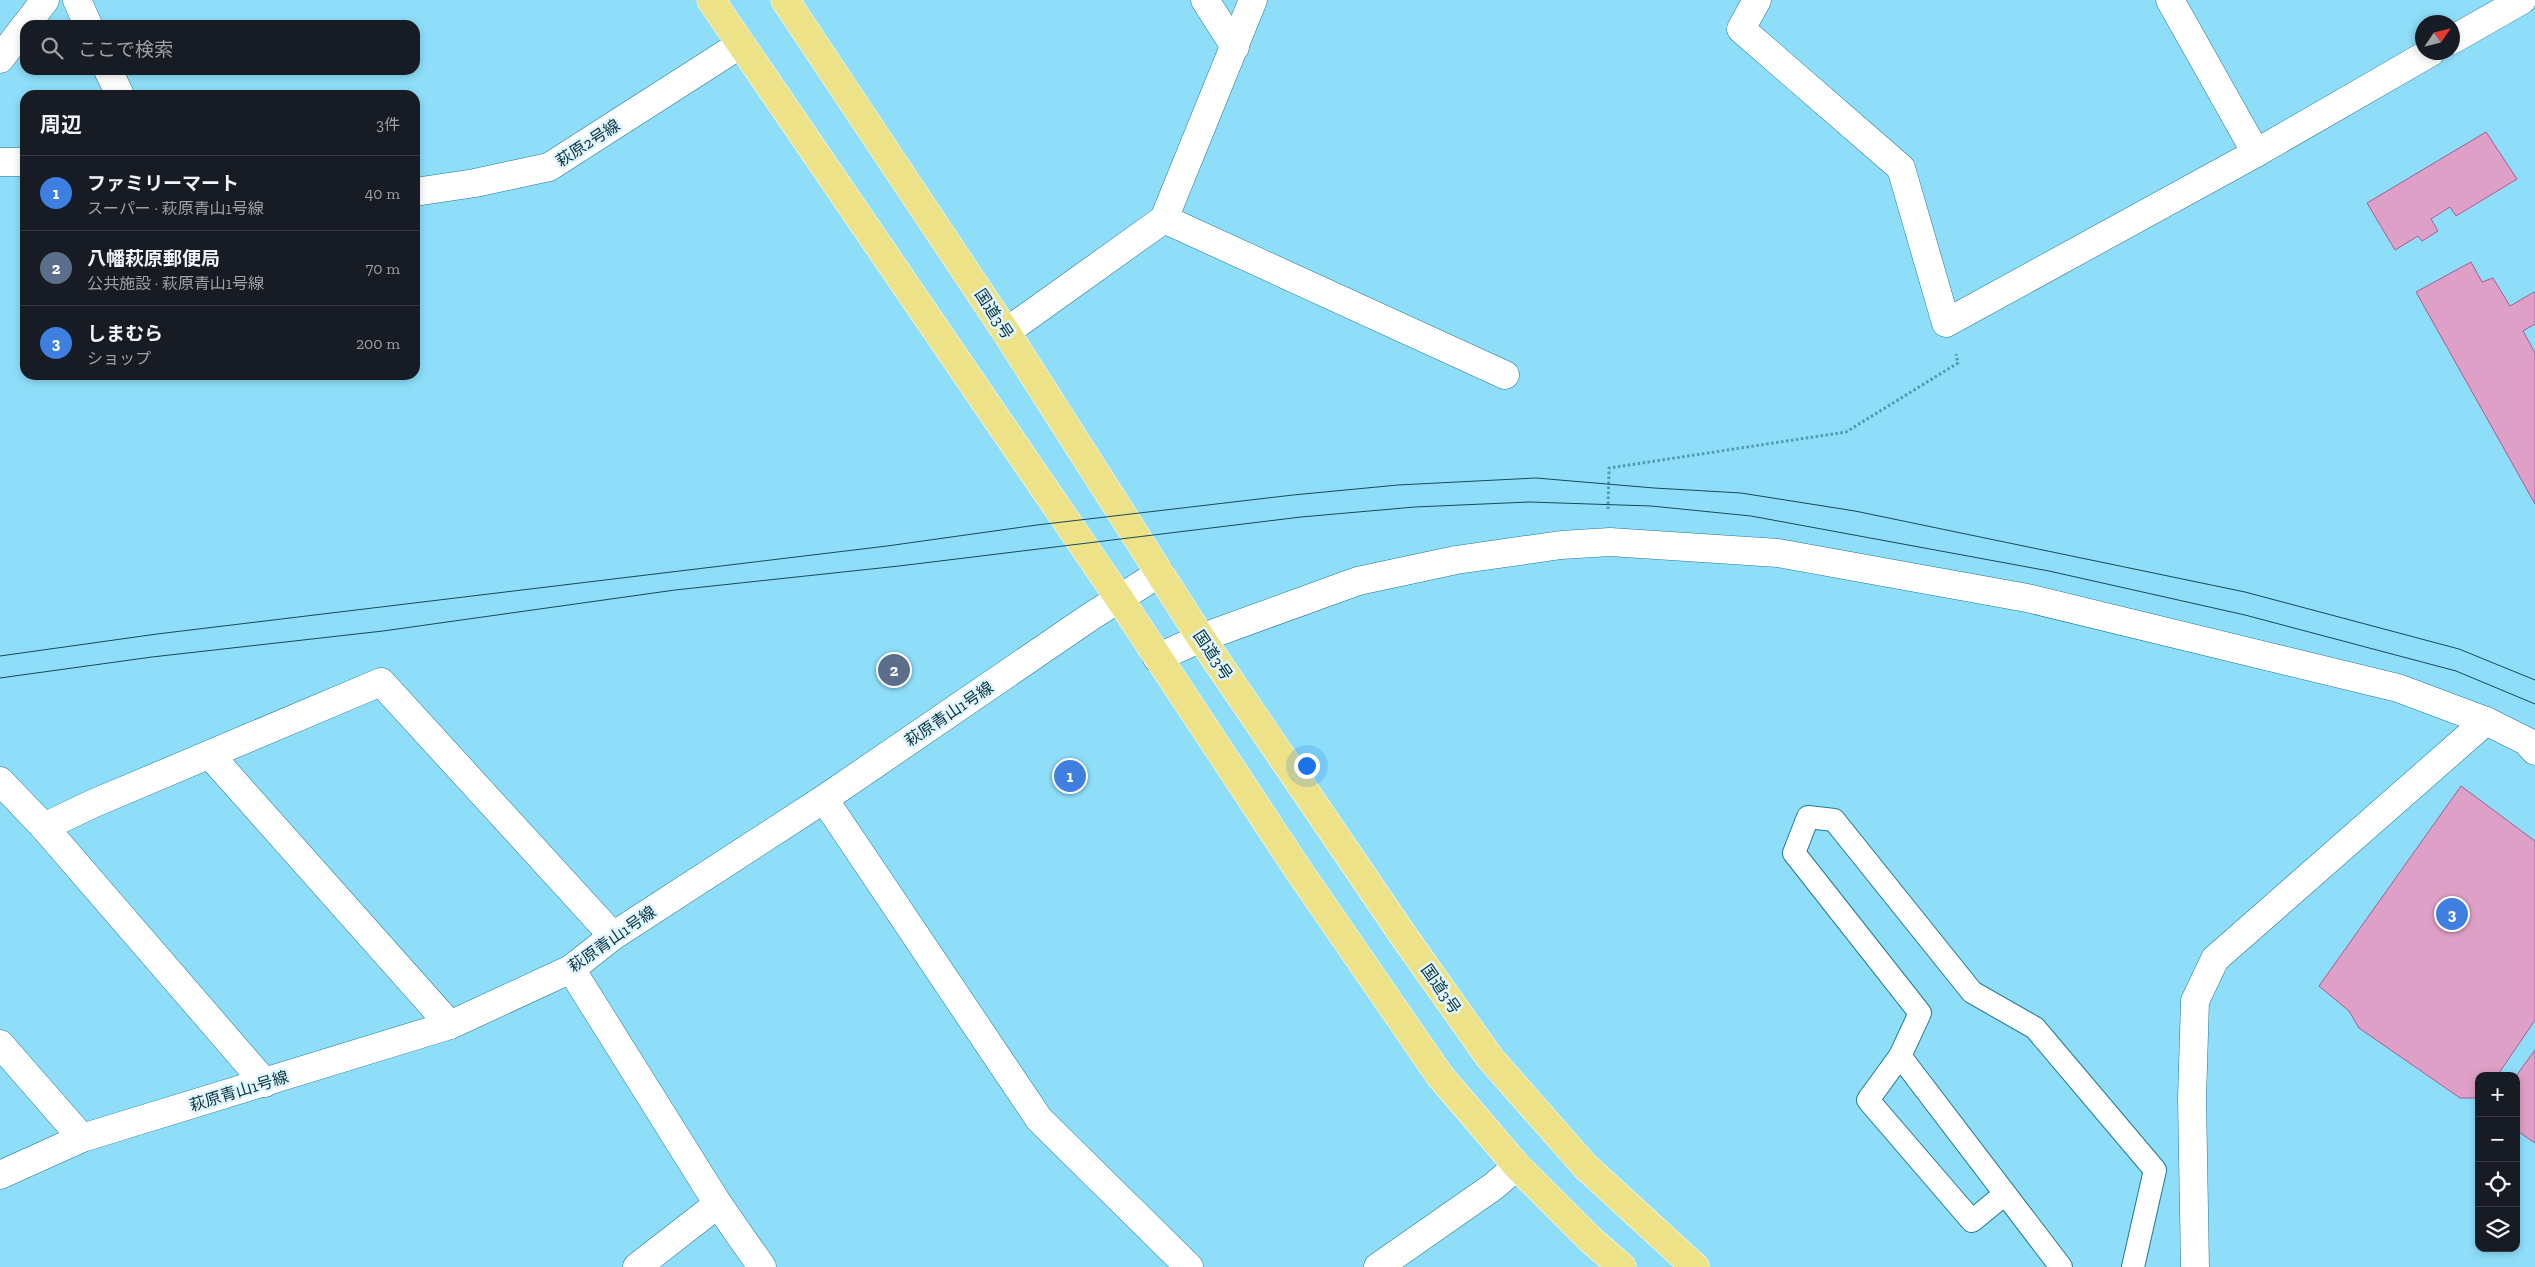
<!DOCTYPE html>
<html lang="ja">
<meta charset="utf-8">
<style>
body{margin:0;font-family:"Zilla Slab","Noto Sans JP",serif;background:#20242c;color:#f1f3f6}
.controls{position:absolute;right:15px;bottom:15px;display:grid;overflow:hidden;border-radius:10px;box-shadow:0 2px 8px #0003}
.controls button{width:45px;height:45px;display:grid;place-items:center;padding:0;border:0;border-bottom:1px solid #363941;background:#171b24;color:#f1f3f6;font:25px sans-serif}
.compass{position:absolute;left:2415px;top:15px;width:45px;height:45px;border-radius:50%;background:#171b24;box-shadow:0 2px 8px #0003;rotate:55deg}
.you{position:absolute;left:1306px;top:765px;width:18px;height:18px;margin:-12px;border:4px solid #fff;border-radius:50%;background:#1a73e8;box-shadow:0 0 0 8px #1a73e833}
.badge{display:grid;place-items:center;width:32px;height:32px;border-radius:50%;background:#0f766e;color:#fff;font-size:16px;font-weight:700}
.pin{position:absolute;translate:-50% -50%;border:2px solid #fff;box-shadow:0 1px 5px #0006}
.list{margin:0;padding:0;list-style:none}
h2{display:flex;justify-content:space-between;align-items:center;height:65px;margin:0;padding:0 20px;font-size:21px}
h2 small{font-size:16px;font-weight:400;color:#9ea1a6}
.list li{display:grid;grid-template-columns:32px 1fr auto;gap:15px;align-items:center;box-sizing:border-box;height:75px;padding:0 20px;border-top:1px solid #363941}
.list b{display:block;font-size:19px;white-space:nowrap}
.list p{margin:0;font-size:16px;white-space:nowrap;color:#9ea1a6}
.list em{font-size:16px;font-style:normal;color:#9ea1a6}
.icon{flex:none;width:28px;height:28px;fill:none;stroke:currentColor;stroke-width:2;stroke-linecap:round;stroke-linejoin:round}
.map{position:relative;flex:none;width:2535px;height:1267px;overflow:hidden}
.search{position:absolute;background:#171b24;box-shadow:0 2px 8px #0003;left:20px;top:20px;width:400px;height:55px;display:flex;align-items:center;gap:12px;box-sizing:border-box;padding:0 18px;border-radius:15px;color:#9ea1a6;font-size:19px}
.panel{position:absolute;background:#171b24;box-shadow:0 2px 8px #0003;left:20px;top:90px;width:400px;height:290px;border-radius:15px}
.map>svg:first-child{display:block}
.building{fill:#dfa0c7;stroke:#a55f8d}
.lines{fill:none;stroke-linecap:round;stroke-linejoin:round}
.service-casing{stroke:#227891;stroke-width:24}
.minor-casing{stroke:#227891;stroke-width:29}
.tertiary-casing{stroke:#227891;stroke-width:29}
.trunk-casing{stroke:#fff;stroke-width:29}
.path{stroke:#5498ad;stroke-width:3;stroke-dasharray:2.5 2.5;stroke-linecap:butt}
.service{stroke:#fff;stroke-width:22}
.minor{stroke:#fff;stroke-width:28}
.tertiary{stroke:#fff;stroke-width:28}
.trunk{stroke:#eee288;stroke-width:28}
.tram{stroke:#154a5a;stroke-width:1}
.labels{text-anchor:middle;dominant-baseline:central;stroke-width:5;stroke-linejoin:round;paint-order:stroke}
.street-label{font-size:16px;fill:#00313e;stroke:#e3f5fc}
</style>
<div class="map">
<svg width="2535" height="1267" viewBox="0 0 2535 1267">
<rect width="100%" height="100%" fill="#8edefa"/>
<g class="building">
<path d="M2486 132 2517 179 2456 216 2450 207 2431 219 2438 231 2422 241 2418 236 2395 250 2367 203Z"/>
<path d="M2471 262 2482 282 2493 278 2510 306 2534 292 2535 294V324L2523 331 2535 353V504L2416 292Z"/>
<path d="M2461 786 2535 841V1020L2497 1076H2479V1098H2460L2359 1028 2349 1011 2319 986Z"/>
<path d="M2535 1050V1143L2516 1130V1076Z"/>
</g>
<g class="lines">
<defs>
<g id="service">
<path d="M1900 1056 1868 1100 1972 1221 2005 1194"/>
<path d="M2061 1267 1900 1056 1920 1013 1794 853 1808 817 1834 820 1972 992 2035 1028 2155 1170 2133 1267"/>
</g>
<g id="minor">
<path d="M77 0 88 25"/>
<path d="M1205 0 1235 47"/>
<path d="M1757 0 1741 29 1901 168 1946 323 2256 153 2431 52"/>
<path d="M2170 0 2256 153"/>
<path d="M26 25 45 0"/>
<path d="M2452 40 2522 0"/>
<path d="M0 59 25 26"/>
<path d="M108 70 120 95"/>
<path d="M0 162H25"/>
<path d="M415 192 475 183 549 167 741 44"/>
<path d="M1164 219 1505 375"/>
<path d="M1006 332 1164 219 1253 0"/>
<path d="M1157 658 1201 638 1358 581 1456 560 1561 545 1610 542 1778 553 2027 598 2398 688 2486 721 2526 741 2535 751"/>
<path d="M210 755 450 1025"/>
<path d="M0 781 44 827 92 804 381 682 613 936"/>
<path d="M824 799 1039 1119 1189 1267"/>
<path d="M44 827 265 1083"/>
<path d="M571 969 718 1204 762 1267"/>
<path d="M0 1044 82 1138"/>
<path d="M637 1267 718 1204"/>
<path d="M1378 1267 1494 1186 1517 1166"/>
<path d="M2195 1267 2192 1099 2195 1001 2215 959 2486 721"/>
</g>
<path id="tertiary" d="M0 1175 82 1138 450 1025 571 969 613 936 824 799 1090 617 1160 573"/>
<g id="trunk">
<path d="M711 0 1119 598 1299 871 1440 1076 1517 1166 1591 1240 1622 1267"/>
<path d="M785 0 1006 332 1201 638 1405 938 1490 1058 1585 1166 1695 1267"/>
</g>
</defs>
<use href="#service" class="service-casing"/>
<use href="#minor" class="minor-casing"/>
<use href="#tertiary" class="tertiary-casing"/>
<use href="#trunk" class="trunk-casing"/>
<path class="path" d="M1608 509 1609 468 1846 432 1958 363 1956 354"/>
<use href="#service" class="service"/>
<use href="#minor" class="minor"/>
<use href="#tertiary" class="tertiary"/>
<use href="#trunk" class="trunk"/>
<g class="tram">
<path d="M0 656 157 634 887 546 1037 525 1293 495 1398 485 1536 478 1654 488 1741 493 1855 511 2245 592 2459 649 2535 680"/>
<path d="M0 678 152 657 383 631 675 590 899 566 1301 517 1415 507 1529 502 1651 506 1751 516 2049 571 2245 615 2456 671 2535 704"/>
</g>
</g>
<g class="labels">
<g class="street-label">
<text transform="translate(588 143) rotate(-33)">萩原2号線</text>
<text transform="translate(994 314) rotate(57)">国道3号</text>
<text transform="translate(1213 655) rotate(56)">国道3号</text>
<text transform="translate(949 714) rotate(-34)">萩原青山1号線</text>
<text transform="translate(612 939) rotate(-35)">萩原青山1号線</text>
<text transform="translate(1441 989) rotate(55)">国道3号</text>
<text transform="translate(239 1091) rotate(-17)">萩原青山1号線</text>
</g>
</g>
</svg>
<div class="controls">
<button>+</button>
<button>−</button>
<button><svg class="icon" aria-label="locate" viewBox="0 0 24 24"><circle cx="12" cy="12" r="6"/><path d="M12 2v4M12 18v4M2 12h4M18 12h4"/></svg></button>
<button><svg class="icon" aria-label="layers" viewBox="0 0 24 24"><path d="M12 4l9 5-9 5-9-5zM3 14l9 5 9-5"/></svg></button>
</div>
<svg class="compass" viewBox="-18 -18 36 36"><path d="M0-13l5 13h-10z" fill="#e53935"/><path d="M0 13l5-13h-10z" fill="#9ea1a6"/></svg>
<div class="you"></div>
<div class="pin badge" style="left:1070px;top:776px;background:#3f7fe0">1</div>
<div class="pin badge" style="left:894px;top:670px;background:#5c6f8a">2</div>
<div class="pin badge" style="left:2452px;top:914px;background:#3f7fe0">3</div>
<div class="search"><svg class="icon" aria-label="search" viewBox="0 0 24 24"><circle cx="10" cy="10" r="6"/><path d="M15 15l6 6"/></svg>ここで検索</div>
<section class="panel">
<h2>周辺<small>3件</small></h2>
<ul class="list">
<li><span class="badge" style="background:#3f7fe0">1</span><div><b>ファミリーマート</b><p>スーパー · 萩原青山1号線</p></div><em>40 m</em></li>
<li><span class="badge" style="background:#5c6f8a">2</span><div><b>八幡萩原郵便局</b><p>公共施設 · 萩原青山1号線</p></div><em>70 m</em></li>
<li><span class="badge" style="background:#3f7fe0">3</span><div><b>しまむら</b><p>ショップ</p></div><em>200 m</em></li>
</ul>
</section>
</div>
